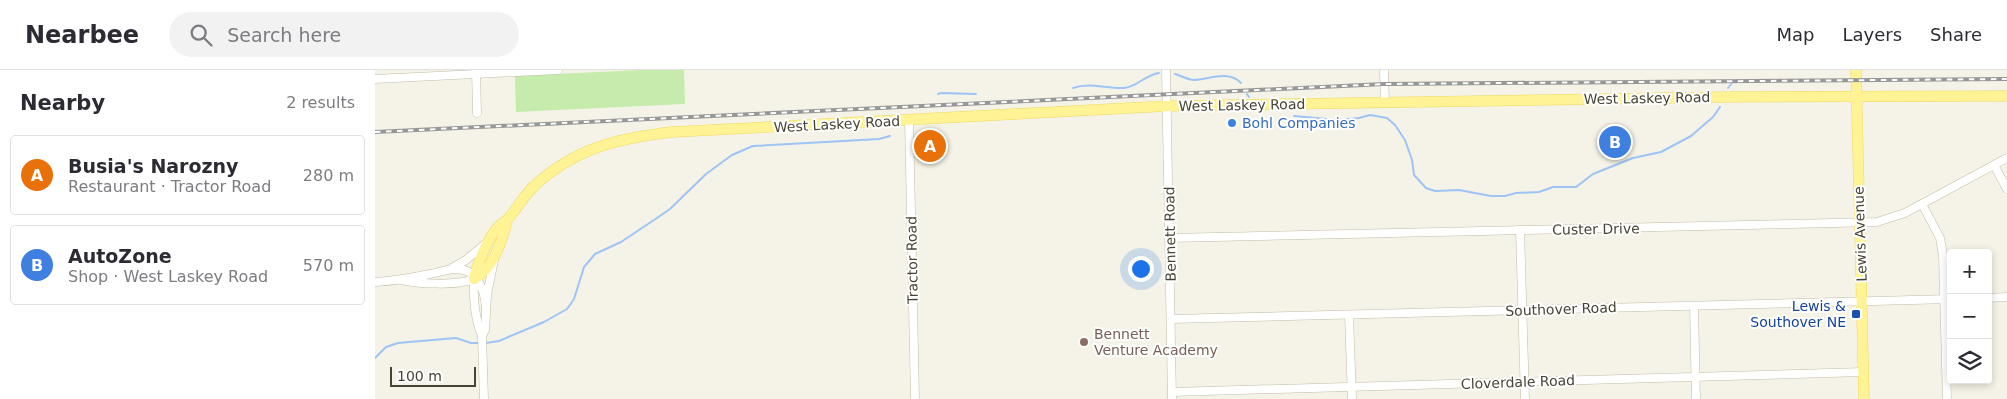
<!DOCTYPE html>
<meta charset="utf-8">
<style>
body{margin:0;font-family:"DejaVu Sans",sans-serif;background:#f2f2f3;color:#2b2b33}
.controls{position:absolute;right:15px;bottom:15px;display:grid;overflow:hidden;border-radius:5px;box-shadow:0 2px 8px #0003}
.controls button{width:45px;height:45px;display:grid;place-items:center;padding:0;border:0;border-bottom:1px solid #e1e1e2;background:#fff;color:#2b2b33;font:25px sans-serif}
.scale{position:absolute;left:15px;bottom:12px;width:86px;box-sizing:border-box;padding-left:5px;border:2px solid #484435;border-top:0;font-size:14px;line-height:18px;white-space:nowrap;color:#484435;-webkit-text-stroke:4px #fff;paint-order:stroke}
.you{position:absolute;left:765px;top:198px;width:18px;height:18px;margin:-12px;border:4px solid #fff;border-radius:50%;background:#1a73e8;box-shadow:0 0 0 8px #1a73e833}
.badge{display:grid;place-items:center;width:32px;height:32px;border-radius:50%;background:#ea580c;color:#fff;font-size:16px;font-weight:700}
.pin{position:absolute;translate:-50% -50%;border:2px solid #fff;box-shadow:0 1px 5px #0006}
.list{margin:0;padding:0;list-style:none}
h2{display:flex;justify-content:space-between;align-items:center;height:65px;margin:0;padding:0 20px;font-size:21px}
h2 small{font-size:16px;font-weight:400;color:#7c7c81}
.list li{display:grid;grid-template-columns:32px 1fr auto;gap:15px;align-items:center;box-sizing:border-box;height:80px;margin:0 10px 10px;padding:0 10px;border:1px solid #e1e1e2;border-radius:5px}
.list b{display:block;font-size:19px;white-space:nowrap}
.list p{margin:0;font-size:16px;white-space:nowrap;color:#7c7c81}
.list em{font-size:16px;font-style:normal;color:#7c7c81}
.icon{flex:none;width:28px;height:28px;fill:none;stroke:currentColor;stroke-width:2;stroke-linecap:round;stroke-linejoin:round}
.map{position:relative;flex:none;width:1632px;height:329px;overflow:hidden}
header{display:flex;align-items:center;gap:30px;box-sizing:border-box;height:70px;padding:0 25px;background:#fff;border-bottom:1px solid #e1e1e2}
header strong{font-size:24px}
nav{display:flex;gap:28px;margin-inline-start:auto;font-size:18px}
.search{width:350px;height:45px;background:#f2f2f3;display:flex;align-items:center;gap:12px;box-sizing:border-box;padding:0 18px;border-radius:28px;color:#7c7c81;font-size:19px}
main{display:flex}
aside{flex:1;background:#fff}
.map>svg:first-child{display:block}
.green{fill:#c5ecac}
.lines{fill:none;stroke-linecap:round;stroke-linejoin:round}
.stream{stroke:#9ec4f6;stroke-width:2}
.minor-casing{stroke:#c1bda8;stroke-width:9}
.major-casing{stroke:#eeda5c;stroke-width:11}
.minor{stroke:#fff;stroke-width:8}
.major{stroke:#fff396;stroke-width:10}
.rail-casing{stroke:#979797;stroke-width:4}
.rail{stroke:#fff;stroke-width:2;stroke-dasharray:5.5;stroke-linecap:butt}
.shop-dot{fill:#3f7fe0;stroke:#fff;stroke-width:2}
.transit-dot{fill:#1a4fb4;stroke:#fff;stroke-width:2}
.education-dot{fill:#8d6e63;stroke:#fff;stroke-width:2}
.labels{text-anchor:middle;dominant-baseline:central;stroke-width:4;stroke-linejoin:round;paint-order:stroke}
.street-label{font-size:14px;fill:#484435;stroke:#fff}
.shop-label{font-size:14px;fill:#366cbe;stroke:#fff;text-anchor:start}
.transit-label{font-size:14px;fill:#164399;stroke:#fff;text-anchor:end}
.education-label{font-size:14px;fill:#785e54;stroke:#fff;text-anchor:start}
</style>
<header>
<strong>Nearbee</strong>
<div class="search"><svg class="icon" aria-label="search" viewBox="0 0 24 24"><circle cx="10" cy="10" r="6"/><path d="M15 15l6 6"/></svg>Search here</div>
<nav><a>Map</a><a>Layers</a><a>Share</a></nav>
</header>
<main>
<aside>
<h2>Nearby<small>2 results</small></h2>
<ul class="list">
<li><span class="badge" style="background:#e8710a">A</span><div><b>Busia's Narozny</b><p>Restaurant · Tractor Road</p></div><em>280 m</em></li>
<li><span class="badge" style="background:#3f7fe0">B</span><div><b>AutoZone</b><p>Shop · West Laskey Road</p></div><em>570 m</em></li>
</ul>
</aside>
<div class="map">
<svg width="1632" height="329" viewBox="0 0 1632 329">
<rect width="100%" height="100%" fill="#f5f3e7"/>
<path class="green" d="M265 0H309L310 34 141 42 140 6Z"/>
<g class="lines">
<g class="stream">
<path d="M800 4C807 6 813 10 819 10 834 9 854 0 866 13"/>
<path d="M698 18C714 12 732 19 749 18 762 17 770 5 784 3"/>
<path d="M1353 18 1357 13"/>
<path d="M563 24 566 23 601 24"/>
<path d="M872 24 874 27"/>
<path d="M919 46 963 50 984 48 995 45 1012 48 1020 55 1030 70 1037 90 1039 105 1051 118 1060 121 1084 120 1116 126H1130L1141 123 1164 122 1178 117H1201L1218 104 1258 88 1286 82 1316 66 1338 47 1345 37"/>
<path d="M111 273 124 271 169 252 192 239 199 229 209 197 220 184 246 172 279 150 295 139 331 104 357 85 378 76 504 69 515 66"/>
<path d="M0 288 11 277 23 273 81 268 96 273H106"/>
</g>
<defs>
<g id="minor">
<path d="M101 0 102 43"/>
<path d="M791 0 797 329"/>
<path d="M1009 0 1010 33"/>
<path d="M0 9 183 0"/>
<path d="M534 50 540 329"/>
<path d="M1619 95 1632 119"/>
<path d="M1547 134 1565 168 1568 185 1572 329"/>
<path d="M1145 160 1150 329"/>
<path d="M795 168 1502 152 1530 143 1632 88"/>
<path d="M77 198 91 190 110 174"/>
<path d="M26 210C45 214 81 216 99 209 98 227 100 250 107 266L109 329"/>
<path d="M0 212C19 211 36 208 55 204 62 203 70 200 78 199 102 197 110 220 111 239"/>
<path d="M1613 228 1632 227"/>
<path d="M1319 236 1321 329"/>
<path d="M974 245 977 329"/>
<path d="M796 249 1576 229"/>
<path d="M107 266 110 260 112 225 119 190"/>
<path d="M797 322 1488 302"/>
</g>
<g id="major">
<path d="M1481 0 1489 329"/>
<path d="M99 209C102 194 113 168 123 157 125 154 129 153 132 150 141 140 148 127 158 117 200 78 243 68 298 62L793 36 1351 27 1632 26"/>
<path d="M99 209C118 199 128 170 132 150"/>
</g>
</defs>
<use href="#minor" class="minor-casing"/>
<use href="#major" class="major-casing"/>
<use href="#minor" class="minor"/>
<use href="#major" class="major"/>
<defs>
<path id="rail" d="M0 62 1009 14 1632 9"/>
</defs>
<use href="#rail" class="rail-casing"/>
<use href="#rail" class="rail"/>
</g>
<circle class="shop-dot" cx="857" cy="53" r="5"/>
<rect class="transit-dot" x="1476" y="239" width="10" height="10" rx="2.5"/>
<circle class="education-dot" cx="709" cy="272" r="5"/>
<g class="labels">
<g class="street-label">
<text transform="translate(1272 28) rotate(-1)">West Laskey Road</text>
<text transform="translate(867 35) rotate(-1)">West Laskey Road</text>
<text transform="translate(462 54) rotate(-3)">West Laskey Road</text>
<text transform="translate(1221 159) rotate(-1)">Custer Drive</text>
<text transform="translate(795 164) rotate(-91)">Bennett Road</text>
<text transform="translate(1485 164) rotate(-92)">Lewis Avenue</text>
<text transform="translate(537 190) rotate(-91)">Tractor Road</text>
<text transform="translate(1186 239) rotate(-2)">Southover Road</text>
<text transform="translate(1143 312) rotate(-2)">Cloverdale Road</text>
</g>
<g class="shop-label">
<text x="867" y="53">Bohl Companies</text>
</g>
<g class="transit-label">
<text x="1471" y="236">Lewis &amp;<tspan x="1471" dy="16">Southover NE</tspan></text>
</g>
<g class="education-label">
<text x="719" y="264">Bennett<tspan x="719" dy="16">Venture Academy</tspan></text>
</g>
</g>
</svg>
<div class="controls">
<button>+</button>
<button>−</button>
<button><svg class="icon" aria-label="layers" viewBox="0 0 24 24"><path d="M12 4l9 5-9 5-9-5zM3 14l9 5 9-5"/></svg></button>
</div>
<div class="scale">100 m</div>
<div class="you"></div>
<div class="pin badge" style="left:555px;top:76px;background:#e8710a">A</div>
<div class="pin badge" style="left:1240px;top:72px;background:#3f7fe0">B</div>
</div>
</main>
